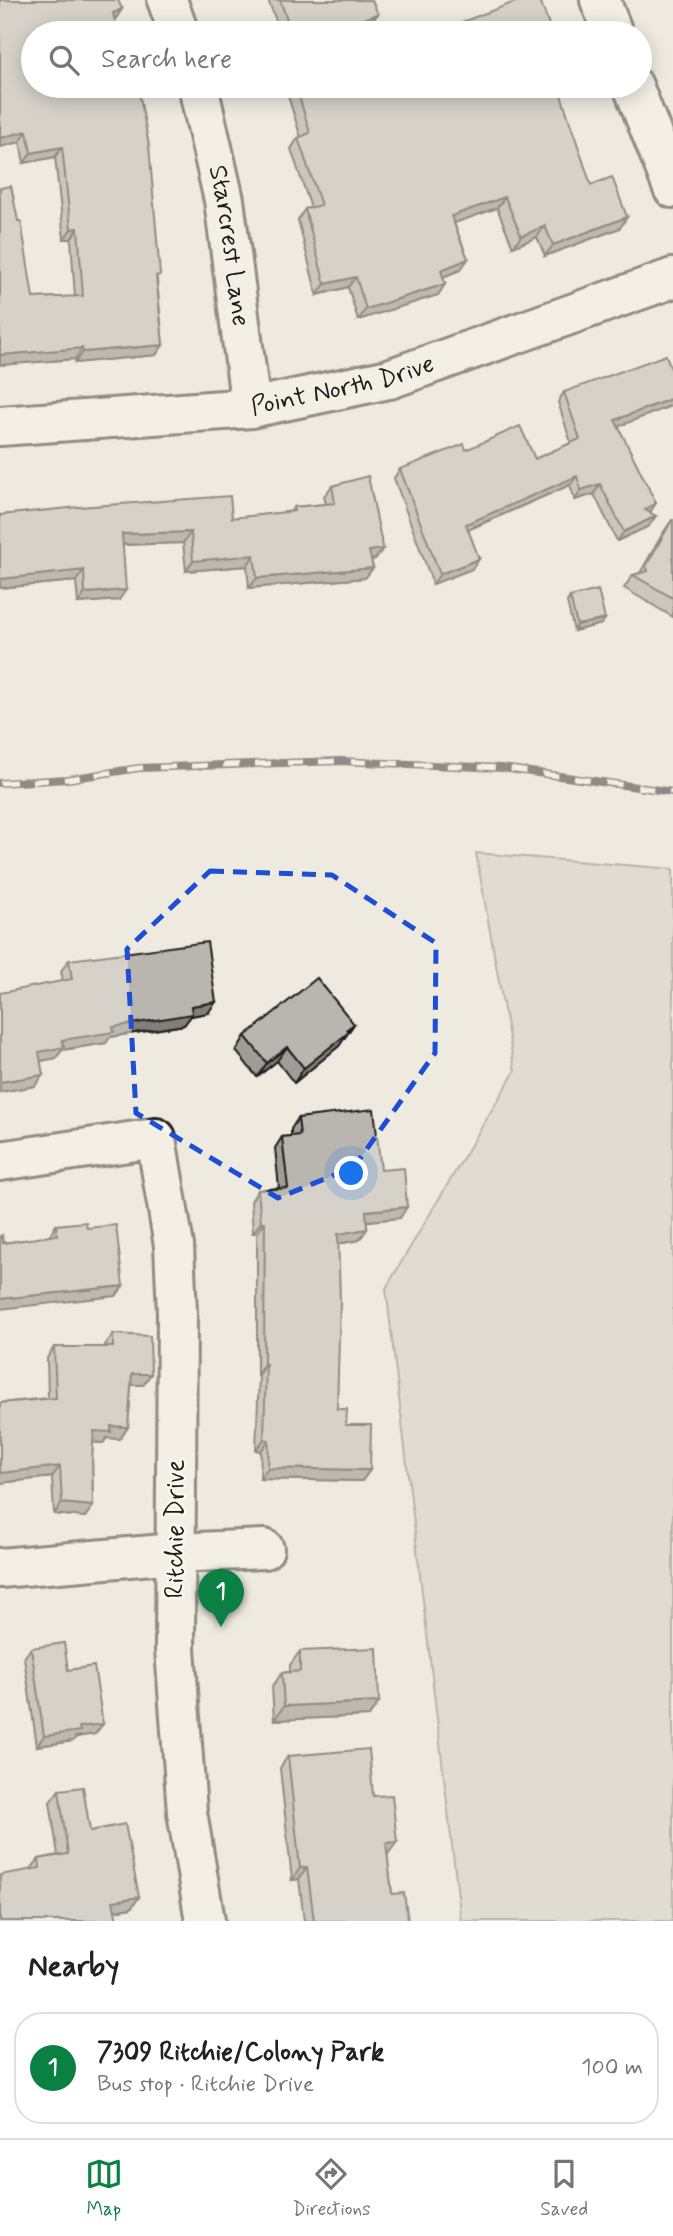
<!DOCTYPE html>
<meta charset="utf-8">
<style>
body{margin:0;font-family:Mynerve,sans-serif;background:#f6f6f6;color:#222}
.you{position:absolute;left:352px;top:1174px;width:24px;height:24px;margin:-18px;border:5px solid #fff;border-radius:50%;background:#1a73e8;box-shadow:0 0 0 10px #1a73e833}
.badge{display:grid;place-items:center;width:46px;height:46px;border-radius:50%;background:#0b8043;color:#fff;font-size:23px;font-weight:700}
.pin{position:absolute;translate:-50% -58px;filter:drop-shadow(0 2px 4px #0008)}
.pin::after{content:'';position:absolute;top:37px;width:24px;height:21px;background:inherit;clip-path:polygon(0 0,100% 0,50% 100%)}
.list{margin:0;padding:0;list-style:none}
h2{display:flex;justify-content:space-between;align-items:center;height:91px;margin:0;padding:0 28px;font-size:30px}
h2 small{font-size:23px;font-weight:400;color:#767676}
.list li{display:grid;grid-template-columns:46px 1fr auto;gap:21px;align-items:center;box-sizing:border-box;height:112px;margin:0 14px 14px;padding:0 14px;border:2px solid #e0e0e0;border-radius:28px}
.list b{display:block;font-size:26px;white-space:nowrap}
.list p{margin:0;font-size:23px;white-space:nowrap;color:#767676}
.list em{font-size:23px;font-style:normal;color:#767676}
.icon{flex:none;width:38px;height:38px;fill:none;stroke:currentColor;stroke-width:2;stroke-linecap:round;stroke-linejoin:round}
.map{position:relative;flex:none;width:673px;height:1921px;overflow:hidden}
.search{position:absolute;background:#fff;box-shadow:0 4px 18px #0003;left:21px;right:21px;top:21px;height:77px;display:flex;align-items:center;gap:18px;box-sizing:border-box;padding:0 24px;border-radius:38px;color:#767676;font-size:26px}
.sheet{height:217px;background:#fff}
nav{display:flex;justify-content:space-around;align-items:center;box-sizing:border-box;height:98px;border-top:2px solid #e0e0e0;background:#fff;font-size:19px;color:#767676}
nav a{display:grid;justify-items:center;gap:4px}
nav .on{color:#0b8043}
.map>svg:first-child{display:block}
.green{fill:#ceccc2;stroke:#75746f;stroke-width:2}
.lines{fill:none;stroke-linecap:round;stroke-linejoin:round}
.minor-casing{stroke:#1c1c1c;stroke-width:44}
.minor{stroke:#fbf7ec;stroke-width:38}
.rail-casing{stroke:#1c1c1c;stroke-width:8}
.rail{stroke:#fbf7ec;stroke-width:5;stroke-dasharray:16;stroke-linecap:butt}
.wall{fill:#9f9d96;stroke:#1c1c1c;stroke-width:2}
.shaded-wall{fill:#827f7a;stroke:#1c1c1c;stroke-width:2}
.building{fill:#b9b6af;stroke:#1c1c1c;stroke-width:2}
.marked{fill:none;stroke:#1d4ed8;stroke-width:5;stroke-dasharray:14 9;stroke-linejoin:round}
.labels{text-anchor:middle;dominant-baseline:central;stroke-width:5;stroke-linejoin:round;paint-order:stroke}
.street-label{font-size:26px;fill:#1c1c1c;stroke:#fbf7ec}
</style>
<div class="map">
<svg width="673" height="1921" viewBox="0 0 673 1921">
<rect width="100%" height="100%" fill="#eeeadf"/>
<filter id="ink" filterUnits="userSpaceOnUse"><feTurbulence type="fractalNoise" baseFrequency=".0143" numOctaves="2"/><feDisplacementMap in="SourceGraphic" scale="14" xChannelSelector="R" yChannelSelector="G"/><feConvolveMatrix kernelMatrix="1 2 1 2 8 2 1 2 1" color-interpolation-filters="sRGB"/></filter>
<g filter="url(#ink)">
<path class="green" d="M476 853 673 869V1921H461L386 1288 515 1071Z"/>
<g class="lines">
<defs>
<g id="minor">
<path d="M167 0 179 33"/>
<path d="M600 0 613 33"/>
<path id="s1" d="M198 86 224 200 251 408"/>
<path d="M633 86 673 188"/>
<path id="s2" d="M0 426 251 408 389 379 673 278"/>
<path d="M0 1161 156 1138 174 1246 177 1313 175 1649 187 1812 205 1921"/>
<path d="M0 1568 176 1553 264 1549"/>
</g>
</defs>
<use href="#minor" class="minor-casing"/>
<use href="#minor" class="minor"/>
<defs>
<path id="rail" d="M0 783 68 779 139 768 339 761 502 768 673 792"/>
</defs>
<use href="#rail" class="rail-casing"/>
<use href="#rail" class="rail"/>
</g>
<g class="wall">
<path d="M268 0H372L370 24 346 33H281Z"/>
<path d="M122 9 115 19 157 280 163 345 156 355 75 363V359L0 365V188L33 298 75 297 71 239H64L55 157 24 163 20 142 0 147Z"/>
<path d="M285 86H548L591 185 620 228 545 256 537 237 513 247 497 208 454 223 468 259 460 270 443 277 445 284 438 295 358 320 348 287 317 295 298 220 305 209 311 208 291 149 298 138H301Z"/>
<path d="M673 374V405L618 426 650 513 649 526 617 541 594 494 575 500 570 485 468 530 479 559 472 569 433 584 394 478 400 469 466 450 535 459 571 443 558 402 564 392Z"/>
<path d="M332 486 383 549 375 559 371 560 373 568 365 578 249 588 247 566 186 571 183 543 123 545 119 600 78 603 76 581 0 588V515L232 518 290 512 294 507 326 504 324 496Z"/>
<path d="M672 520H673V617L624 588 633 575 640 573 663 533Z"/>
<path d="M570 597 605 619 601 624 574 631 567 602Z"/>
<path d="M69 960 208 1013 191 1016 184 1025 110 1037 106 1043 62 1050 56 1058 40 1061 35 1086 0 1092 63 981 61 971Z"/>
<path d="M354 1024 339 1046 294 1083 277 1061 257 1077 236 1051 245 1036Z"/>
<path d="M298 1118 381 1170 400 1218 367 1221V1229L359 1240 338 1244 337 1409 370 1470 362 1481 260 1479 261 1451 256 1450 259 1375H257V1233H253L251 1201 258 1190 279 1188 275 1148 282 1137 291 1136V1129Z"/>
<path d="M56 1225 87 1228 123 1286 116 1296 3 1243 49 1237Z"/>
<path d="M113 1334 143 1385H131L128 1427 120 1439 107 1438 103 1443 93 1442 92 1458 93 1506 85 1517 54 1514 52 1477 0 1483V1403L48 1398 47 1358 54 1347H105V1345Z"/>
<path d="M31 1648 68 1670 95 1734 76 1737 73 1741 37 1746 24 1658Z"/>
<path d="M300 1651 379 1702 369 1716 274 1720 272 1687 282 1673 290 1672V1665Z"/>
<path d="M288 1756 373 1796 388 1854H387L392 1894 408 1921H304L299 1879 292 1880 280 1768Z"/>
<path d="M59 1790 139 1897 131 1908 115 1911 31 1869 39 1859 58 1855 50 1802Z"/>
</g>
<g class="shaded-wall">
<path d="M122 9 115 20 113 13Z"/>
<path d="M378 14 370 24 346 33H335L339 28Z"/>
<path d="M27 131 20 142 0 147V138Z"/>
<path d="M62 147 55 157 24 163 31 153Z"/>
<path d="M505 197 497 208 443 227 451 216Z"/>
<path d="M627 217 620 228 545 256 553 245Z"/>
<path d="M545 226 537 237 513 247 521 236Z"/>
<path d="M78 228 71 239H64L71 229Z"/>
<path d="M468 259 460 270 433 281 441 270Z"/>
<path d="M356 277 348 287 317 295 325 284Z"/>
<path d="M445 284 438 295 358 320 366 309Z"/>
<path d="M163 345 156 355 75 363 83 352Z"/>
<path d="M82 348 75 359 0 365V355Z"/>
<path d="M673 398V405L609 430 615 420Z"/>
<path d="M577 476 570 485 459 533 466 524Z"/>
<path d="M600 484 594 494 575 500 581 490Z"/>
<path d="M656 503 650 513 645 510Z"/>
<path d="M656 516 649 526 617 541 624 532Z"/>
<path d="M191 532 183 543 115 545 122 534Z"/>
<path d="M383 549 375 559 362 562 369 551Z"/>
<path d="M254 555 247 566 186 571 193 561Z"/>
<path d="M479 559 472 569 433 584 440 574Z"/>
<path d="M373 568 365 578 249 588 257 578Z"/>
<path d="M84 570 76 581 0 588V579Z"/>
<path d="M126 590 119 600 78 603 85 593Z"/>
<path d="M605 619 601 624 574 631 577 625Z"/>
<path d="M216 1002 208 1013 191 1016 184 1025 110 1037 106 1043 62 1050 56 1058 31 1063 39 1052 62 1040 191 1006Z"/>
<path d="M354 1024 339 1046 294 1083 304 1068Z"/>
<path d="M287 1047 277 1061 257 1077 267 1063Z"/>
<path d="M43 1075 35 1086 0 1092V1082Z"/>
<path d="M407 1207 400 1218 358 1222 366 1211Z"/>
<path d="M261 1222H265L257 1233H253Z"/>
<path d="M367 1229 359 1240 331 1245 338 1234Z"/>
<path d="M123 1286 116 1296 0 1309V1299Z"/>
<path d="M264 1364H266L259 1375H257Z"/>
<path d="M132 1374H151L143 1385H125Z"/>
<path d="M111 1426 128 1427 120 1439 107 1438 103 1443 86 1442 94 1431Z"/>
<path d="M264 1439 269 1440 261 1451 256 1450Z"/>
<path d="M60 1466 52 1477 0 1483V1473Z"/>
<path d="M268 1468 370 1470 362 1481 260 1479Z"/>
<path d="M62 1503 93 1506 85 1517 54 1514Z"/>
<path d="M379 1702 369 1716 274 1720 284 1706Z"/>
<path d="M103 1724 95 1734 76 1737 73 1741 37 1746 44 1736 79 1727Z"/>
<path d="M397 1842 388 1854H377L386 1843Z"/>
<path d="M307 1867 299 1879 292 1880 300 1868Z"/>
<path d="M139 1897 131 1908 105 1912 113 1901Z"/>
</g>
<g class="building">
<path d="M0 0H118L122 9 113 13 118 33H33V86H138L149 146 160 275 156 276 163 345 83 352 82 348 0 355V188L11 186 18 221H21L33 298 83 296 78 228 71 229 62 147 31 153 27 131 0 138Z"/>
<path d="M280 0H372L378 14 339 28 341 33H292Z"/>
<path d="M520 0H540L552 33H442L441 30Z"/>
<path d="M296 86H548L549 88 558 86 591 185 612 177 627 217 553 245 545 226 521 236 505 197 451 216 468 259 441 270 445 284 366 309 356 277 325 284 305 209 321 205 298 138 310 133Z"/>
<path d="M666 355 673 374V398L615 420 656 503 645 510 656 516 624 532 600 484 581 490 577 476 466 524 479 559 440 574 400 469 464 444 466 450 520 426 535 459 580 439 564 392Z"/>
<path d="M368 476 383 549 369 551 373 568 257 578 254 555 193 561 191 532 122 534 126 590 85 593 84 570 0 579V515L79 507 230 496 232 518 294 511V507L335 503 332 486Z"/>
<path d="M672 520H673V598L633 575 648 571 646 566Z"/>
<path d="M598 590 605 619 577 625 570 597Z"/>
<path d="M207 942 216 1002 191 1006 192 1014 113 1027 114 1032 62 1040 64 1047 39 1052 43 1075 0 1082V993L72 979 69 960Z"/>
<path d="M317 978 354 1024 347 1029 349 1032 304 1068 287 1047 267 1063 245 1036Z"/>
<path d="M374 1109 381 1170 404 1168 407 1207 366 1211 367 1229 338 1234 340 1301 337 1409H347L346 1425H371L370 1470 268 1468 269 1440 264 1439 266 1364H264L265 1222H261L258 1190 288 1188 282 1137 300 1135 298 1118Z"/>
<path d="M86 1222 87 1228 116 1225 123 1286 0 1299V1236L2 1235 3 1243 57 1235 56 1225Z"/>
<path d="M113 1334 150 1336 151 1374H132L128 1427 111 1426V1432L94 1431 92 1458 93 1506 62 1503 60 1466 0 1473V1403L56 1398 54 1347H113Z"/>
<path d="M64 1643 68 1670 94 1666 103 1724 79 1727 80 1731 44 1736 31 1648Z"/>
<path d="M377 1648 379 1702 284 1706 282 1673 300 1671V1651Z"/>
<path d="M369 1749 373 1796 392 1795 397 1842 386 1843 392 1894 404 1893 408 1921H314L307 1867 300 1868 288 1756Z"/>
<path d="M83 1787 90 1831 125 1824 139 1897 113 1901 117 1921H0V1875L40 1868 39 1859 68 1854 59 1790Z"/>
</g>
</g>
<path d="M0 0H673V1921H0ZM210 871 332 875 436 943 435 1053 354 1167 278 1198 136 1113 127 949Z" fill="#eeeadf" fill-opacity=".55" fill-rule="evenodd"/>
<path class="marked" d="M210 871 332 875 436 943 435 1053 354 1167 278 1198 136 1113 127 949Z"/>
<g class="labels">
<g class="street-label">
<text stroke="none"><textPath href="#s1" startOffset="163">Starcrest Lane</textPath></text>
<text stroke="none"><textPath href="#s2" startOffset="346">Point North Drive</textPath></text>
<text transform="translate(176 1529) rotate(-90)">Ritchie Drive</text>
</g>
</g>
</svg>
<div class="you"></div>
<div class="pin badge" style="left:221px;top:1627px">1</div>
<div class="search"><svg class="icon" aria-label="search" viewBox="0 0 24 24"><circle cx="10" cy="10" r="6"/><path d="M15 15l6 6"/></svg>Search here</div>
</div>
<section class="sheet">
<h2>Nearby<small></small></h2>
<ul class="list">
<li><span class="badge">1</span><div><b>7309 Ritchie/Colony Park</b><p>Bus stop · Ritchie Drive</p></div><em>100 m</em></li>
</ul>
</section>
<nav>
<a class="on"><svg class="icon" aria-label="map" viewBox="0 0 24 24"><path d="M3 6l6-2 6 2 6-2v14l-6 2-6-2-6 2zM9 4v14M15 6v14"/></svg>Map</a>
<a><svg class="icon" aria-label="directions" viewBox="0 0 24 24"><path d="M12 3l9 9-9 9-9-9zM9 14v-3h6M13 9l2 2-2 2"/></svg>Directions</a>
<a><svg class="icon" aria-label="saved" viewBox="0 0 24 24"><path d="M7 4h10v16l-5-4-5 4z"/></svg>Saved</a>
</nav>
